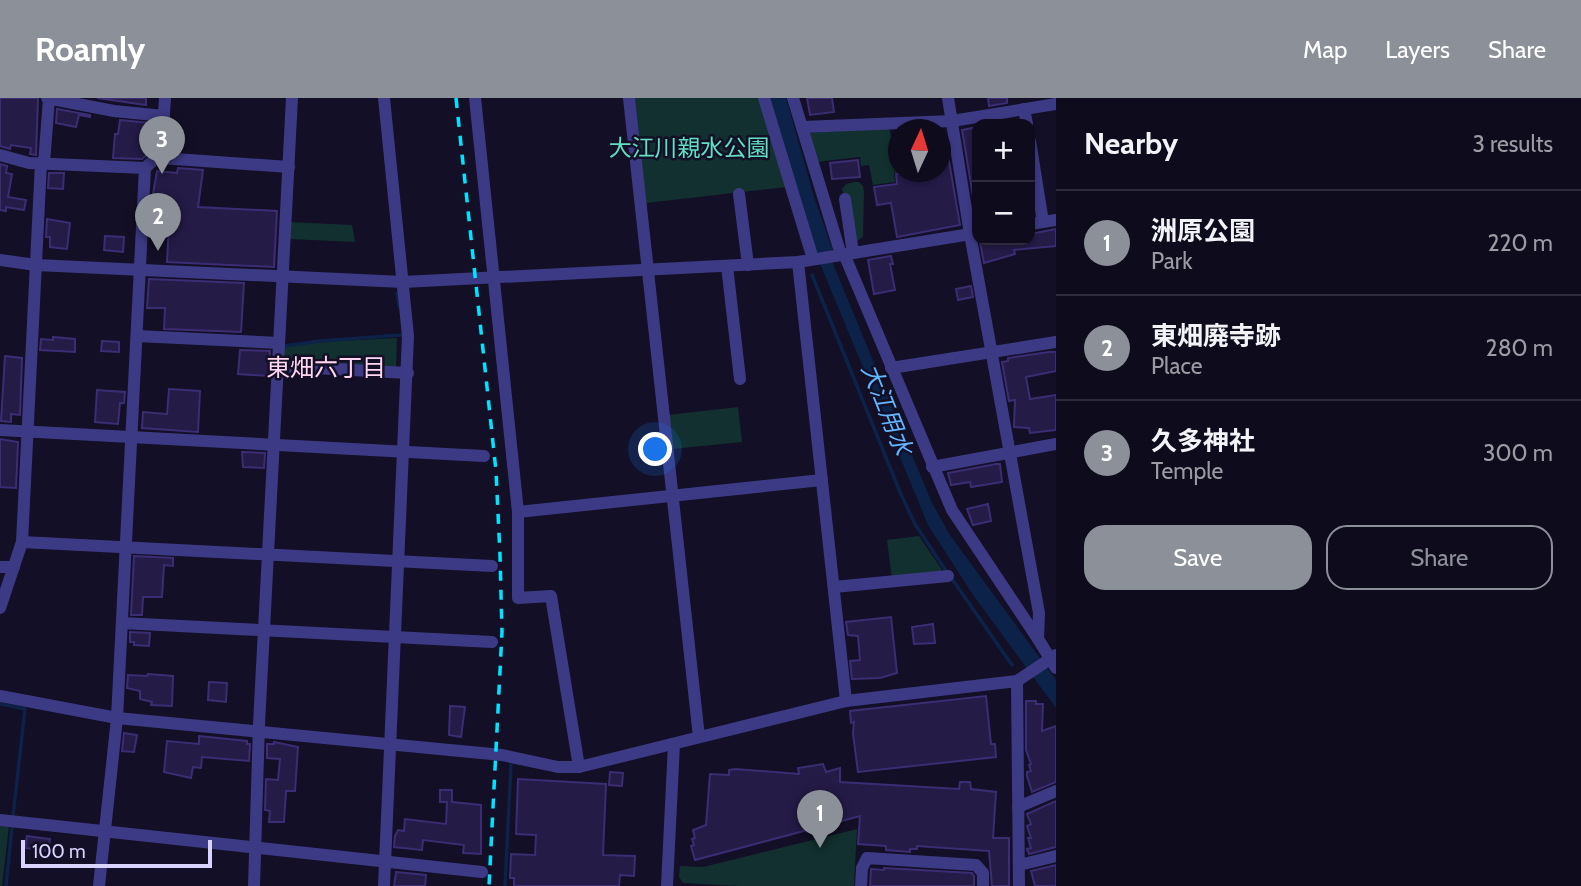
<!DOCTYPE html>
<meta charset="utf-8">
<style>
body{margin:0;font-family:Cabin,"Noto Sans JP",sans-serif;background:#1c1929;color:#f1f3f6}
.controls{position:absolute;right:21px;top:21px;display:grid;overflow:hidden;border-radius:14px;box-shadow:0 2px 5px #0004}
.controls button{width:63px;height:63px;display:grid;place-items:center;padding:0;border:0;border-bottom:2px solid #2e2b3b;background:#0e0b1c;color:#f1f3f6;font:35px sans-serif}
.compass{position:absolute;left:888px;top:21px;width:63px;height:63px;border-radius:50%;background:#0e0b1c;box-shadow:0 2px 5px #0004;rotate:4deg}
.scale{position:absolute;left:21px;bottom:18px;width:191px;box-sizing:border-box;padding-left:7px;border:4px solid #d9d4ff;border-top:0;font-size:19px;line-height:24px;white-space:nowrap;color:#d9d4ff;-webkit-text-stroke:5px #130f26;paint-order:stroke}
.you{position:absolute;left:656px;top:352px;width:24px;height:24px;margin:-18px;border:5px solid #fff;border-radius:50%;background:#1a73e8;box-shadow:0 0 0 10px #1a73e833}
.badge{display:grid;place-items:center;width:46px;height:46px;border-radius:50%;background:#8c9099;color:#fff;font-size:23px;font-weight:700}
.pin{position:absolute;translate:-50% -58px;filter:drop-shadow(0 2px 4px #0008)}
.pin::after{content:'';position:absolute;top:37px;width:24px;height:21px;background:inherit;clip-path:polygon(0 0,100% 0,50% 100%)}
.list{margin:0;padding:0;list-style:none}
h2{display:flex;justify-content:space-between;align-items:center;height:91px;margin:0;padding:0 28px;font-size:30px}
h2 small{font-size:23px;font-weight:400;color:#9b9ba3}
.list li{display:grid;grid-template-columns:46px 1fr auto;gap:21px;align-items:center;box-sizing:border-box;height:105px;padding:0 28px;border-top:2px solid #2e2b3b}
.list b{display:block;font-size:26px;white-space:nowrap}
.list p{margin:0;font-size:23px;white-space:nowrap;color:#9b9ba3}
.list em{font-size:23px;font-style:normal;color:#9b9ba3}
.actions{display:flex;gap:14px;padding:21px 28px}
.actions a{flex:1;padding:16px 0;border:2px solid #8c9099;border-radius:21px;text-align:center;font-size:24px;color:#8c9099}
.actions .main{background:#8c9099;color:#fff}
.map{position:relative;flex:none;width:1056px;height:788px;overflow:hidden}
header{display:flex;align-items:center;gap:42px;box-sizing:border-box;height:98px;padding:0 35px;background:#8c9099;color:#fff}
header strong{font-size:33px}
nav{display:flex;gap:38px;margin-inline-start:auto;font-size:24px}
main{display:flex}
aside{flex:1;background:#0e0b1c}
.map>svg:first-child{display:block}
.green{fill:#12302f}
.water{fill:#0c2248}
.lines{fill:none;stroke-linecap:round;stroke-linejoin:round}
.stream{stroke:#0c2248;stroke-width:3.5}
.building{fill:#241b47;stroke:#3b2d73;stroke-width:2}
.minor{stroke:#3d3a85;stroke-width:12}
.rail{stroke:#00e5ff;stroke-width:3.5;stroke-dasharray:10 9;stroke-linecap:butt}
.labels{text-anchor:middle;dominant-baseline:central;stroke-width:5;stroke-linejoin:round;paint-order:stroke}
.park-label{font-size:23px;fill:#5fe0c0;stroke:#130f26}
.neighbourhood-label{font-size:24px;fill:#ffd6f0;stroke:#130f26}
.water-label{font-size:24px;font-style:italic;fill:#62b6ff;stroke:#130f26}
</style>
<header>
<strong>Roamly</strong>
<nav><a>Map</a><a>Layers</a><a>Share</a></nav>
</header>
<main>
<div class="map">
<svg width="1056" height="788" viewBox="0 0 1056 788">
<rect width="100%" height="100%" fill="#130f26"/>
<g class="green">
<path d="M635 0H761L787 89 646 105Z"/>
<path d="M889 30 900 74 894 75 895 84 873 87 869 67 861 68 860 59 816 64 808 35Z"/>
<path d="M854 84H859L863 88 864 94 863 139 857 143 842 91 846 86Z"/>
<path d="M289 124 352 127 355 144 289 141Z"/>
<path d="M397 240 396 270 281 265 283 249 319 244Z"/>
<path d="M738 309 742 344 672 351 668 317Z"/>
<path d="M919 438 944 475 892 481 887 442Z"/>
<path d="M0 727 9 728 2 788H0Z"/>
<path d="M857 731 854 788H739L683 785 679 779 680 768 703 769Z"/>
</g>
<path class="water" d="M768 0H786L815 102 832 150 831 161 932 405 950 437 1056 582V610L973 497 928 427 819 163Z"/>
<g class="lines">
<g class="stream">
<path d="M812 177 900 394 915 426 946 473"/>
<path d="M397 195 399 208"/>
<path d="M284 248 320 243 402 237"/>
<path d="M952 481 1012 567"/>
<path d="M0 606 25 611 13 718"/>
<path d="M6 788 12 730"/>
<path d="M505 788 511 667"/>
</g>
</g>
<g class="building">
<path d="M0 0H38L36 57 30 56 31 50 11 47 10 51 0 48Z"/>
<path d="M97 0H146V7Z"/>
<path d="M807 0H832L834 14 810 17Z"/>
<path d="M988 0H1007V5L989 8Z"/>
<path d="M57 11 90 17V19L79 17 76 29 56 25Z"/>
<path d="M120 22 150 25 149 35H154L153 52 142 61 113 60 115 36H118Z"/>
<path d="M977 29V123L962 32Z"/>
<path d="M858 62 860 79 832 81 830 65Z"/>
<path d="M949 63 960 127 897 139 891 105 877 107 874 89 897 86 896 76 941 74V65Z"/>
<path d="M0 66 7 68 6 75 12 76 8 99 26 102 24 112 6 109V113L0 112Z"/>
<path d="M178 70 203 72 198 109 277 113 274 169 167 164 170 107 152 105 154 90 157 73 177 75Z"/>
<path d="M49 75H64L63 91 48 90Z"/>
<path d="M47 121 70 125 67 151 50 149V139H46Z"/>
<path d="M1056 131V148L1014 152 1015 156 984 165 980 144 982 142H1030V136Z"/>
<path d="M105 138 124 139 123 154 104 152Z"/>
<path d="M891 158 893 166H890L895 192 874 196 868 162Z"/>
<path d="M149 181 244 185 241 234 164 231 165 210H147Z"/>
<path d="M971 188 973 199 958 202 956 191Z"/>
<path d="M53 239 75 241V254L40 252 41 241 53 242Z"/>
<path d="M102 243 119 244V254L101 253Z"/>
<path d="M240 252 270 253 269 278 238 276Z"/>
<path d="M1049 254H1056V273L1026 279 1030 301 1056 297V332L1030 335 1029 330 1014 329 1015 302 1009 303 1002 264 1008 263V260Z"/>
<path d="M5 258 22 260 20 317 11 316V324L1 323Z"/>
<path d="M169 291 200 293 198 334 142 330 143 314 167 316Z"/>
<path d="M97 292 125 294 124 305H120L118 326 95 324Z"/>
<path d="M0 341 18 344 16 390 0 389Z"/>
<path d="M242 354 265 355 264 370 243 369Z"/>
<path d="M996 366H1000L1002 384 971 389 970 384 951 387 948 375Z"/>
<path d="M988 406 991 423 973 427 967 411Z"/>
<path d="M134 458 173 460V468L164 467 162 499H143L142 517H131Z"/>
<path d="M891 519 897 575 880 580 852 581 850 563 860 562 858 538 848 537 846 524Z"/>
<path d="M933 526 935 545 914 546 912 529Z"/>
<path d="M130 534 150 535 149 548 134 547V544H130Z"/>
<path d="M148 576 173 578 172 608 151 607 152 604 140 601V593L127 590 128 577 147 578Z"/>
<path d="M209 584 227 585 226 604 208 602Z"/>
<path d="M986 598 991 646H995L996 659 858 674 853 636 854 624 851 625 850 613Z"/>
<path d="M1026 603H1036V606H1043L1042 633 1056 628V684L1032 694 1027 678V674L1031 673 1029 667 1031 666 1026 652Z"/>
<path d="M450 608 465 609 461 639 449 637Z"/>
<path d="M124 635 137 637 134 654 122 653Z"/>
<path d="M199 638 247 643V646H250L249 663 202 659 201 670 193 669 191 680 164 674 167 643 199 646Z"/>
<path d="M274 644 298 649 295 693H286L284 724H269L270 713 265 712 266 681 278 682 280 661 267 660V646H274Z"/>
<path d="M823 666 826 674 840 670V684L959 691 960 684H970L971 691 996 694 993 740H1009V788H992L989 753 917 748V751H910V754L886 752V748L858 746 860 718 695 762 691 748 694 747 692 741 695 740 693 732 706 727 710 676 729 677V672L735 671 799 676 798 670Z"/>
<path d="M610 674 623 675 622 688 609 687Z"/>
<path d="M518 681 606 686 603 757 635 758 634 778 620 777 619 788H514V780H510L511 756 535 757 536 737 516 736Z"/>
<path d="M440 692H452V704L481 707V756L463 755 464 747 423 742 422 752 394 749 395 738 398 732 404 733 405 721 446 726 447 704H440Z"/>
<path d="M1056 703V749L1029 756 1027 751 1031 750 1028 740H1031L1027 728 1031 726 1027 716Z"/>
<path d="M27 738 50 741 48 753 25 750Z"/>
<path d="M1056 767V788H1035L1031 773Z"/>
<path d="M884 770 972 775 974 778V788H870L871 771 884 772Z"/>
<path d="M396 774 426 777 425 788H394Z"/>
</g>
<g class="lines">
<g class="minor">
<path d="M47 0 114 13 164 18"/>
<path d="M475 0 518 414V500L551 498 579 669"/>
<path d="M629 0 699 639"/>
<path d="M764 0 813 161"/>
<path d="M793 0 841 157"/>
<path d="M948 0 970 136 1039 515 1038 541 1056 570"/>
<path d="M1024 11 1027 26"/>
<path d="M802 29 952 23 1056 6"/>
<path d="M1030 43 1043 124"/>
<path d="M0 57 29 65 145 70"/>
<path d="M161 60 289 69"/>
<path d="M44 65 49 1"/>
<path d="M739 96 748 167"/>
<path d="M845 101 853 155"/>
<path d="M1030 126 1056 122"/>
<path d="M844 156 952 412 1038 541"/>
<path d="M0 162 36 167 403 184 798 164 977 135"/>
<path d="M798 164 846 603"/>
<path d="M727 168 740 281"/>
<path d="M137 238 279 245"/>
<path d="M278 268 408 275"/>
<path d="M891 270 1056 244"/>
<path d="M0 332 484 358"/>
<path d="M932 369 1056 346"/>
<path d="M518 414 822 382"/>
<path d="M22 444 492 468"/>
<path d="M0 469H14"/>
<path d="M834 489 948 478"/>
<path d="M0 510 22 444 41 65"/>
<path d="M122 525 492 544"/>
<path d="M1017 583 1019 788"/>
<path d="M0 598 117 620 502 657 558 669H579L846 603 1017 583 1056 557"/>
<path d="M1018 709 1056 693"/>
<path d="M0 722 482 774"/>
<path d="M1019 767 1056 758"/>
<path d="M99 788 117 620 145 70 156 60H161L165 0"/>
<path d="M254 788 259 626 292 0"/>
<path d="M384 788 408 238 384 0"/>
<path d="M667 788 674 646"/>
<path d="M861 788 862 770 867 760 976 767 983 775V788"/>
</g>
<path class="rail" d="M456 0 496 373 500 457 502 534 489 788"/>
</g>
<g class="labels">
<g class="park-label">
<text x="689" y="50">大江川親水公園</text>
</g>
<g class="neighbourhood-label">
<text x="326" y="269">東畑六丁目</text>
</g>
<g class="water-label">
<text transform="translate(887 311) rotate(68)">大江用水</text>
</g>
</g>
</svg>
<div class="controls">
<button>+</button>
<button>−</button>
</div>
<svg class="compass" viewBox="-18 -18 36 36"><path d="M0-13l5 13h-10z" fill="#e53935"/><path d="M0 13l5-13h-10z" fill="#9b9ba3"/></svg>
<div class="scale">100 m</div>
<div class="you"></div>
<div class="pin badge" style="left:820px;top:750px">1</div>
<div class="pin badge" style="left:158px;top:153px">2</div>
<div class="pin badge" style="left:162px;top:76px">3</div>
</div>
<aside>
<h2>Nearby<small>3 results</small></h2>
<ul class="list">
<li><span class="badge">1</span><div><b>洲原公園</b><p>Park</p></div><em>220 m</em></li>
<li><span class="badge">2</span><div><b>東畑廃寺跡</b><p>Place</p></div><em>280 m</em></li>
<li><span class="badge">3</span><div><b>久多神社</b><p>Temple</p></div><em>300 m</em></li>
</ul>
<div class="actions"><a class="main">Save</a><a>Share</a></div>
</aside>
</main>
